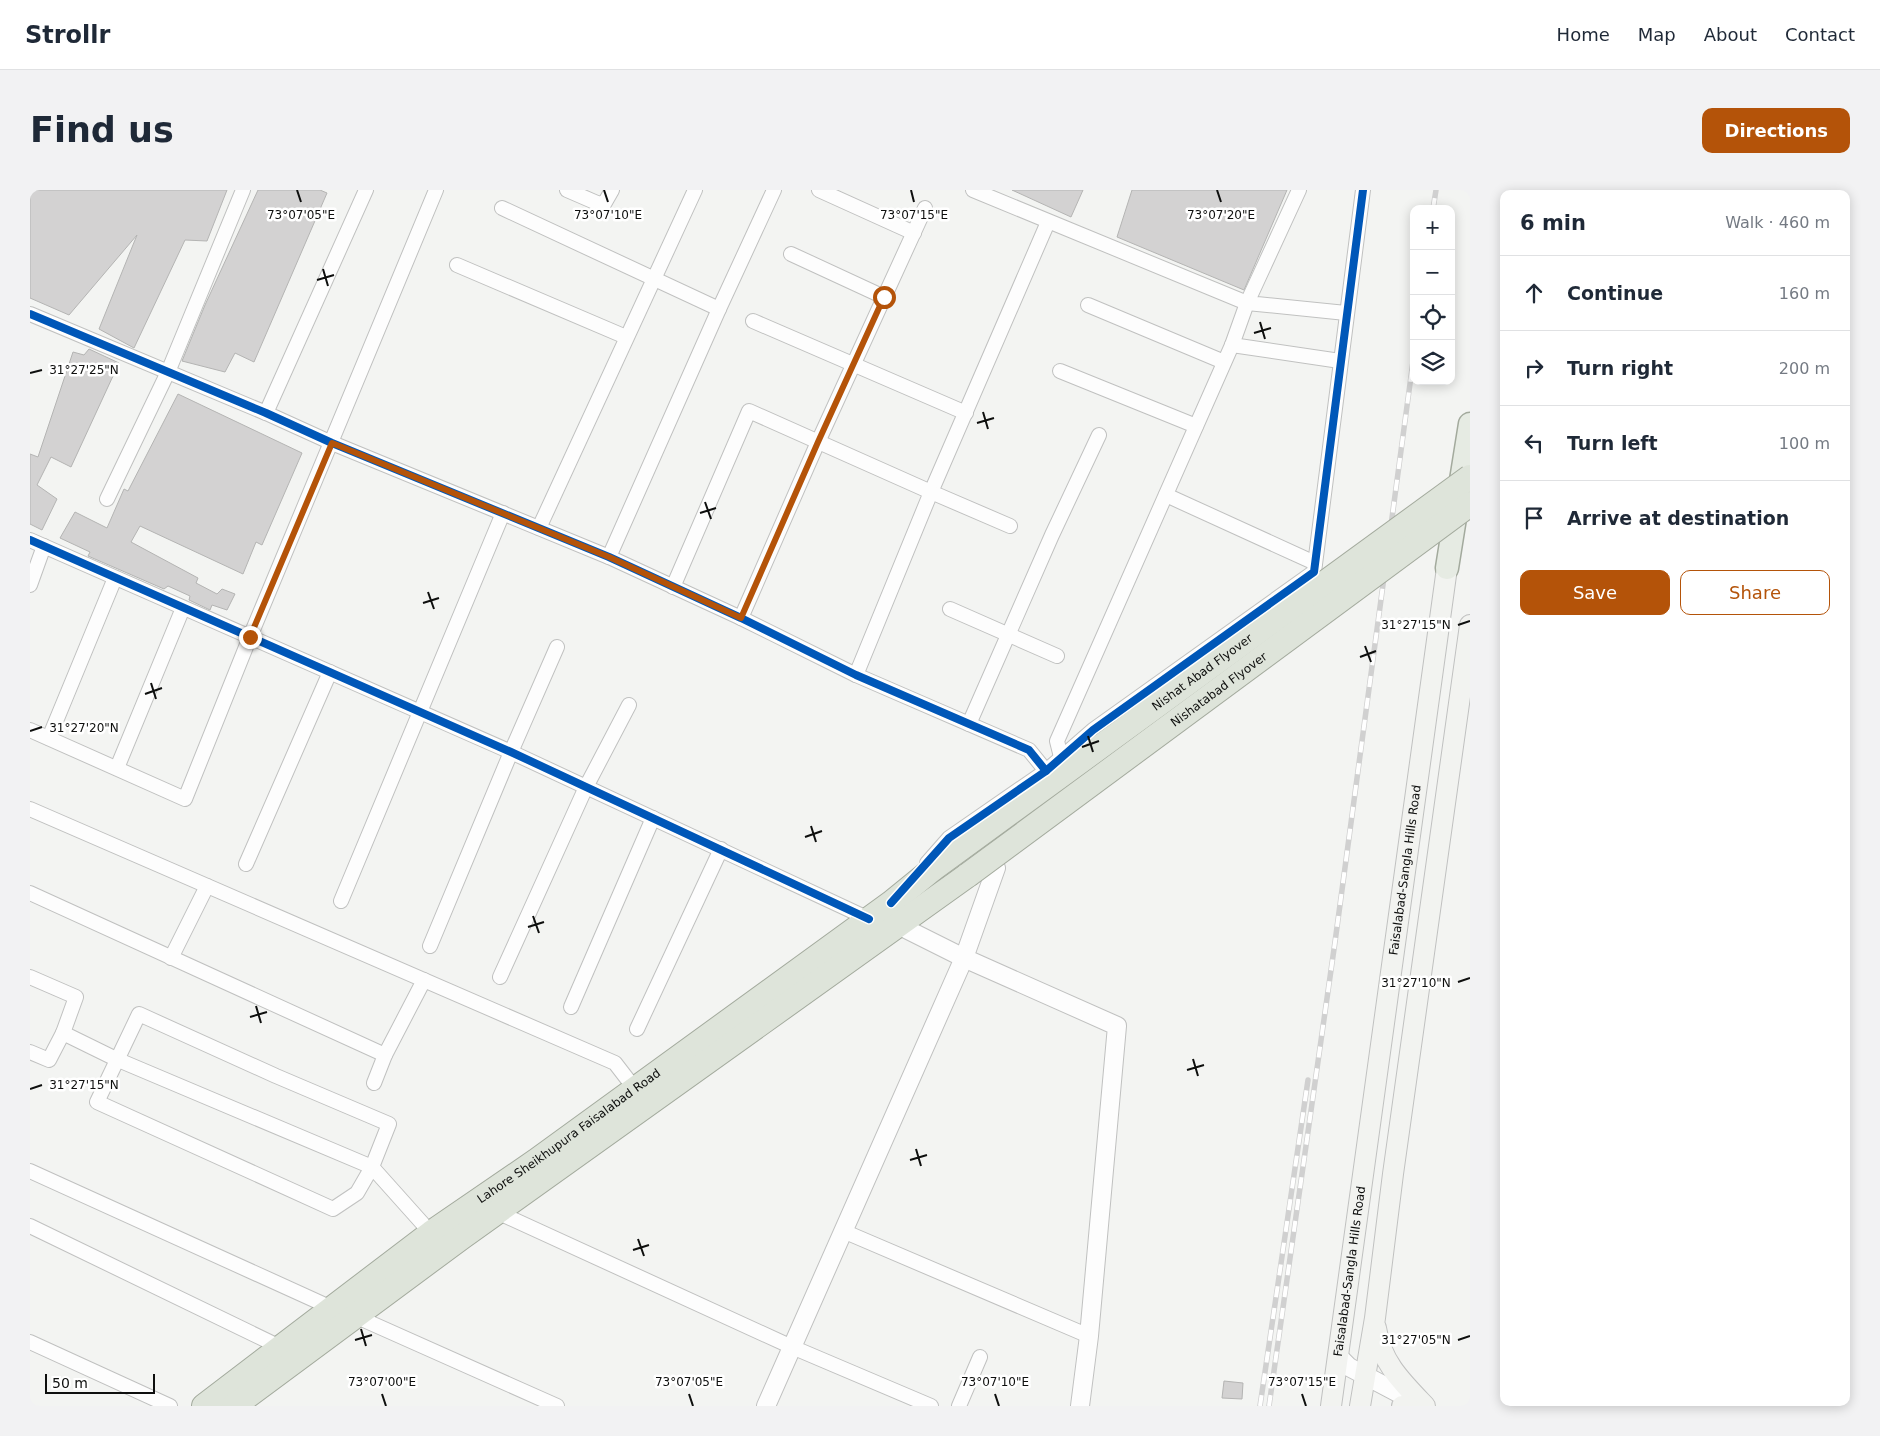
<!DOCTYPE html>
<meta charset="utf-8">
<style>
body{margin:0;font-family:"DejaVu Sans",sans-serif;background:#f2f2f3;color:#1f2937}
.controls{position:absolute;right:15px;top:15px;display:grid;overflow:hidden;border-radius:10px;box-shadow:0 2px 12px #0003}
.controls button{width:45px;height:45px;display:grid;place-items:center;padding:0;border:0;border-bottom:1px solid #e0e1e3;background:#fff;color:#1f2937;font:25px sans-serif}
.scale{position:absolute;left:15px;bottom:12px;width:110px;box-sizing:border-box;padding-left:5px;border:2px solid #0e0f0e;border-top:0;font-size:14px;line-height:18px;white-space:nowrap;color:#0e0f0e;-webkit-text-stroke:4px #fff;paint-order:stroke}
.stop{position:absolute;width:15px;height:15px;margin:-11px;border:4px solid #b45309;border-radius:50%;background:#fff}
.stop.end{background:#b45309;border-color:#fff;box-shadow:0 1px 5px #0008}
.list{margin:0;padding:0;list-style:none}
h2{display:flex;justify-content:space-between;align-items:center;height:65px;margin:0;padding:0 20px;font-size:21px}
h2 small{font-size:16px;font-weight:400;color:#747a83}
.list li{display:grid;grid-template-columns:32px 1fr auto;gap:15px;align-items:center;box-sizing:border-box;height:75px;padding:0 20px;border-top:1px solid #e0e1e3}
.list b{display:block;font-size:19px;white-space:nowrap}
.list em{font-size:16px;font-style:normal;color:#747a83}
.actions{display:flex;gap:10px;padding:15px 20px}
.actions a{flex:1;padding:11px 0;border:1px solid #b45309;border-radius:10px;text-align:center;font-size:18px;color:#b45309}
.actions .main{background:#b45309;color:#fff}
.icon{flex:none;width:28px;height:28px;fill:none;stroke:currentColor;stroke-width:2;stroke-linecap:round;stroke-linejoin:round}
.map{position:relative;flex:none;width:1440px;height:1216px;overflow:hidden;border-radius:10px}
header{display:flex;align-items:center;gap:30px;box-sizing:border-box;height:70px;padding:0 25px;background:#fff;border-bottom:1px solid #e0e1e3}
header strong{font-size:24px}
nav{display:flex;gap:28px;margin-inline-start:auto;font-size:18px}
.intro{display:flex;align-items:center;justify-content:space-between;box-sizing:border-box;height:120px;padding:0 30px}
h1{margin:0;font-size:35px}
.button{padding:12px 22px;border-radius:10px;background:#b45309;color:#fff;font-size:18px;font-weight:700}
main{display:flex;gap:30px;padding:0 30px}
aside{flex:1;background:#fff;border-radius:10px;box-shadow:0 2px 12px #0003}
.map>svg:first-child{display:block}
.building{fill:#d3d2d2;stroke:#b4b4b3}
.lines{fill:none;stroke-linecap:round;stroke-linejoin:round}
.minor-casing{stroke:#c0c1c0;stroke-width:16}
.tertiary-casing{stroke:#c0c1c0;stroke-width:20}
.secondary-casing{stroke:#c0c1c0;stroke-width:22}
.primary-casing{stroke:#a3aa9d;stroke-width:25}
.trunk-casing{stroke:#a3aa9d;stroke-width:26}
.minor{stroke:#fdfdfd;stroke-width:14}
.tertiary{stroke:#fdfdfd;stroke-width:18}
.secondary{stroke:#f2f3f0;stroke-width:20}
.primary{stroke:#e6ebe3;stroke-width:22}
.trunk{stroke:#dee4da;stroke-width:24}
.rail-casing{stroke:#d0d0d0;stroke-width:5.5}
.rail{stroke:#fff;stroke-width:4;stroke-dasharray:11;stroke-linecap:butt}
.trunk-bridge-casing{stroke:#a3aa9d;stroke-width:26;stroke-linecap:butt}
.trunk-bridge{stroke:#dee4da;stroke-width:24}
.cycleway-casing{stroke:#fff;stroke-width:11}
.cycleway{stroke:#0057b8;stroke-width:8}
.route{stroke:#b45309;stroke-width:6}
.ticks{fill:none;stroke:#0e0f0e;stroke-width:2}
.labels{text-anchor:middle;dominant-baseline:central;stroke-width:5;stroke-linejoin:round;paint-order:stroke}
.street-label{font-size:12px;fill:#0e0f0e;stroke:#fff}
.ticks-label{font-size:12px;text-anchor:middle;fill:#0e0f0e;stroke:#fff;stroke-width:5;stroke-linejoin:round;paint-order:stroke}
</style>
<header>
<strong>Strollr</strong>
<nav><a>Home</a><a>Map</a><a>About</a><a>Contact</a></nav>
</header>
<div class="intro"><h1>Find us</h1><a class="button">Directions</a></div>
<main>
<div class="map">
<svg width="1440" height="1216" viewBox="0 0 1440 1216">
<rect width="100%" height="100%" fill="#f3f4f2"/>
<g class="building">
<path d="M0 0H197L177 51 155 50 104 158 69 139 107 45 39 125 0 108Z"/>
<path d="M228 0H290L297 3 224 172 205 163 195 182 152 171 175 115Z"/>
<path d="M982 0H1053L1041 27Z"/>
<path d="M1102 0H1257L1214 100 1087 47Z"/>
<path d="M59 159 89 173 41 277 21 267 7 295 27 309 12 340 0 334V264L8 267 43 162 54 165Z"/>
<path d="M148 204 272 263 232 355 226 352 213 384 110 336 101 352 168 388 166 393 187 404 192 399 205 404 197 420 182 415 180 420 159 410 160 406 138 396 134 399 58 366 60 362 30 348 45 322 77 338 94 299 98 301Z"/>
<path d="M1194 1191 1213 1193 1212 1209 1192 1208Z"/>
</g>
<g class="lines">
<defs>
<g id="minor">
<path d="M537 0 567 13 574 14 582 0"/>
<path d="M789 0 884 43"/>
<path d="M943 0 1217 113 1202 155 1027 551 1031 567"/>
<path d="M1269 0 1217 113 1316 123"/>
<path d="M472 18 689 119"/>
<path d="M761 64 854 107"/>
<path d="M427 75 596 147"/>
<path d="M1058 115 1194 172"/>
<path d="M0 124 236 223 302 253 579 367 711 428 826 485 999 560 1016 581"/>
<path d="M723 131 936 223"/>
<path d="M1202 155 1310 171"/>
<path d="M1030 181 1166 236"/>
<path d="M236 223 336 0"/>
<path d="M1136 305 1285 373"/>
<path d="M77 309 138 182 213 0"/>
<path d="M980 336 901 302 1018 32"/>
<path d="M509 338 665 0"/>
<path d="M0 350 481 562 839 729"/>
<path d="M579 367 689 119 744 0"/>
<path d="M0 395 14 356"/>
<path d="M643 397 719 221 901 302 826 485"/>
<path d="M920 419 1027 466"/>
<path d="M711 428 788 252 895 18"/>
<path d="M939 534 1022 345 1069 245"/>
<path d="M0 540 155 609 220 447 406 0"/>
<path d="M19 548 85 388"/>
<path d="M87 578 153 418"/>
<path d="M0 619 585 873 605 899"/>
<path d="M897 673 919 648 1016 581 1063 540 1284 382 1333 0"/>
<path d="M216 674 300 482"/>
<path d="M0 703 355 865"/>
<path d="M311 711 473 323"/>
<path d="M400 756 481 562 527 457"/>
<path d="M141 768 177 696"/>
<path d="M0 787 46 807 33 843"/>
<path d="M470 787 556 597 599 515"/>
<path d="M541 817 623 628"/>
<path d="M109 824 246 886 359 934 342 977 327 1003 303 1019 67 912Z"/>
<path d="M607 839 691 659"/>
<path d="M0 862 19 870 33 843 86 869 342 977 401 1043"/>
<path d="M344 893 355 865 394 790"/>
<path d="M0 981 304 1119"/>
<path d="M467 1022 762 1157 901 1216"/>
<path d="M0 1036 250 1157"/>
<path d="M813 1041 1059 1146"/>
<path d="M325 1126 527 1216"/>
<path d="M0 1152 140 1216"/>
<path d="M929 1216 950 1167"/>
</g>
<g id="tertiary">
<path d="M868 735 934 768 1087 836 1059 1146 1050 1216"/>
<path d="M1308 1166 1319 1177 1391 1215"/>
<path d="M736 1216 934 768 966 678"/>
</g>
<g id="secondary">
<path d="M1346 1138C1351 1172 1372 1192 1395 1216"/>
<path id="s1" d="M1301 1216 1417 378"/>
<path d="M1330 1216 1345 1128 1363 984 1440 435"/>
<path d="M1372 1216H1378"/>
</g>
<path id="primary" d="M1417 378 1440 234"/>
<g id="trunk">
<path id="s2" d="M174 1216 401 1043 506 971 861 713 904 678"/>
<path d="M204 1216 432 1047 938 685"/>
</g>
</defs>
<use href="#minor" class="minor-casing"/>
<use href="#tertiary" class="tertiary-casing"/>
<use href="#secondary" class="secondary-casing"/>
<use href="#primary" class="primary-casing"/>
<use href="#trunk" class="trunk-casing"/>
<use href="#minor" class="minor"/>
<use href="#tertiary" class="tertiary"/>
<use href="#secondary" class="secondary"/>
<use href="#primary" class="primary"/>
<use href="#trunk" class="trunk"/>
<defs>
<g id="rail">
<path d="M1403 19 1406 0"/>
<path d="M1230 1216 1278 890"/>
<path d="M1239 1216 1305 752 1384 164"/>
</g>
</defs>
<use href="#rail" class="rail-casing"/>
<use href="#rail" class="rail"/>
<defs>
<g id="trunk-bridge">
<path id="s3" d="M904 678 1440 287"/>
<path id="s4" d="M938 685 1440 314"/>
</g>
</defs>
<use href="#trunk-bridge" class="trunk-bridge-casing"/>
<use href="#trunk-bridge" class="trunk-bridge"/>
<defs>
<g id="cycleway">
<path d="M0 124 236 223 302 253 579 367 711 428 826 485 999 560 1016 581"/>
<path d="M0 350 481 562 839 729"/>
<path d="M861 713 919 648 1016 581 1063 540 1284 382 1333 0"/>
</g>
</defs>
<use href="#cycleway" class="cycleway-casing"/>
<use href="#cycleway" class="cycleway"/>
</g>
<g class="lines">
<path class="route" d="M220 447 302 253 579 367 711 428 788 252 854 107"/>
</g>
<path class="ticks" d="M267 0 271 12M574 0 578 12M881 0 884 12M1187 0 1191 12M293 79 298 96M287 90 304 85M1230 132 1235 149M1224 143 1241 138M0 183 12 180M953 222 958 239M947 233 964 228M675 312 681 329M670 323 686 318M398 402 404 419M393 413 409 408M1428 435 1440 431M1335 456 1341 472M1330 467 1346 461M121 493 126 509M115 504 132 498M0 541 12 537M1058 546 1063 562M1052 557 1069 551M781 636 786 652M775 647 792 641M503 726 509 743M498 737 514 732M1428 792 1440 788M226 816 231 833M220 827 237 822M1163 869 1168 886M1157 880 1174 875M0 899 12 895M886 959 891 976M880 970 897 965M608 1049 614 1066M603 1060 619 1055M331 1139 336 1156M325 1150 342 1145M1428 1150 1440 1146M352 1204 356 1216M659 1204 663 1216M965 1204 969 1216M1272 1204 1276 1216"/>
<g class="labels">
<g class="street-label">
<text stroke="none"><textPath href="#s3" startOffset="332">Nishat Abad Flyover</textPath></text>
<text stroke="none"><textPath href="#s4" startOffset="312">Nishatabad Flyover</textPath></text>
<text stroke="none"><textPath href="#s1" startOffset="541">Faisalabad-Sangla Hills Road</textPath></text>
<text stroke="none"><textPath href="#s2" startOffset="454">Lahore Sheikhupura Faisalabad Road</textPath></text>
<text stroke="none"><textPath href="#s1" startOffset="136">Faisalabad-Sangla Hills Road</textPath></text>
</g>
</g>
<g class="ticks-label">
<text x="271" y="29">73°07'05"E</text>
<text x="578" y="29">73°07'10"E</text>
<text x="884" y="29">73°07'15"E</text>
<text x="1191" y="29">73°07'20"E</text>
<text x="54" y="184">31°27'25"N</text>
<text x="1386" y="439">31°27'15"N</text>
<text x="54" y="542">31°27'20"N</text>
<text x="1386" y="797">31°27'10"N</text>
<text x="54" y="899">31°27'15"N</text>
<text x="1386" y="1154">31°27'05"N</text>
<text x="352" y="1196">73°07'00"E</text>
<text x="659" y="1196">73°07'05"E</text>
<text x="965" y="1196">73°07'10"E</text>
<text x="1272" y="1196">73°07'15"E</text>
</g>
</svg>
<div class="controls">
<button>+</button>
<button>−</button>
<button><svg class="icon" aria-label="locate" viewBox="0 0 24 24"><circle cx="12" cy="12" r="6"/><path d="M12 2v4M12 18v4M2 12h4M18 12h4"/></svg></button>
<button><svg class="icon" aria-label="layers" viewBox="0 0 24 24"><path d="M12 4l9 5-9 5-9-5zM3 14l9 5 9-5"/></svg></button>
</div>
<div class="scale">50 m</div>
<div class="stop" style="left:854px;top:107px"></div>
<div class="stop end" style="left:220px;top:447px"></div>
</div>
<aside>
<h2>6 min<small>Walk · 460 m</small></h2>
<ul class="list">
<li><svg class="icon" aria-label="ahead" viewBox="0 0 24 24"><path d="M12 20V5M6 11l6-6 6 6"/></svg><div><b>Continue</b></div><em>160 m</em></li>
<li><svg class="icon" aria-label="right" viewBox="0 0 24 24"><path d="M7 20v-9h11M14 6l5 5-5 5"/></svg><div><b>Turn right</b></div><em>200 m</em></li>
<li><svg class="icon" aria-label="left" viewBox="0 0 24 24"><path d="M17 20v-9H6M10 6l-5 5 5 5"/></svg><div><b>Turn left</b></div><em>100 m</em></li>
<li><svg class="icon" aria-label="arrive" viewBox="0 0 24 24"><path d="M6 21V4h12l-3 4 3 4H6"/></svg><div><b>Arrive at destination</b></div></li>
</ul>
<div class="actions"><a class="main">Save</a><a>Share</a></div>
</aside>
</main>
